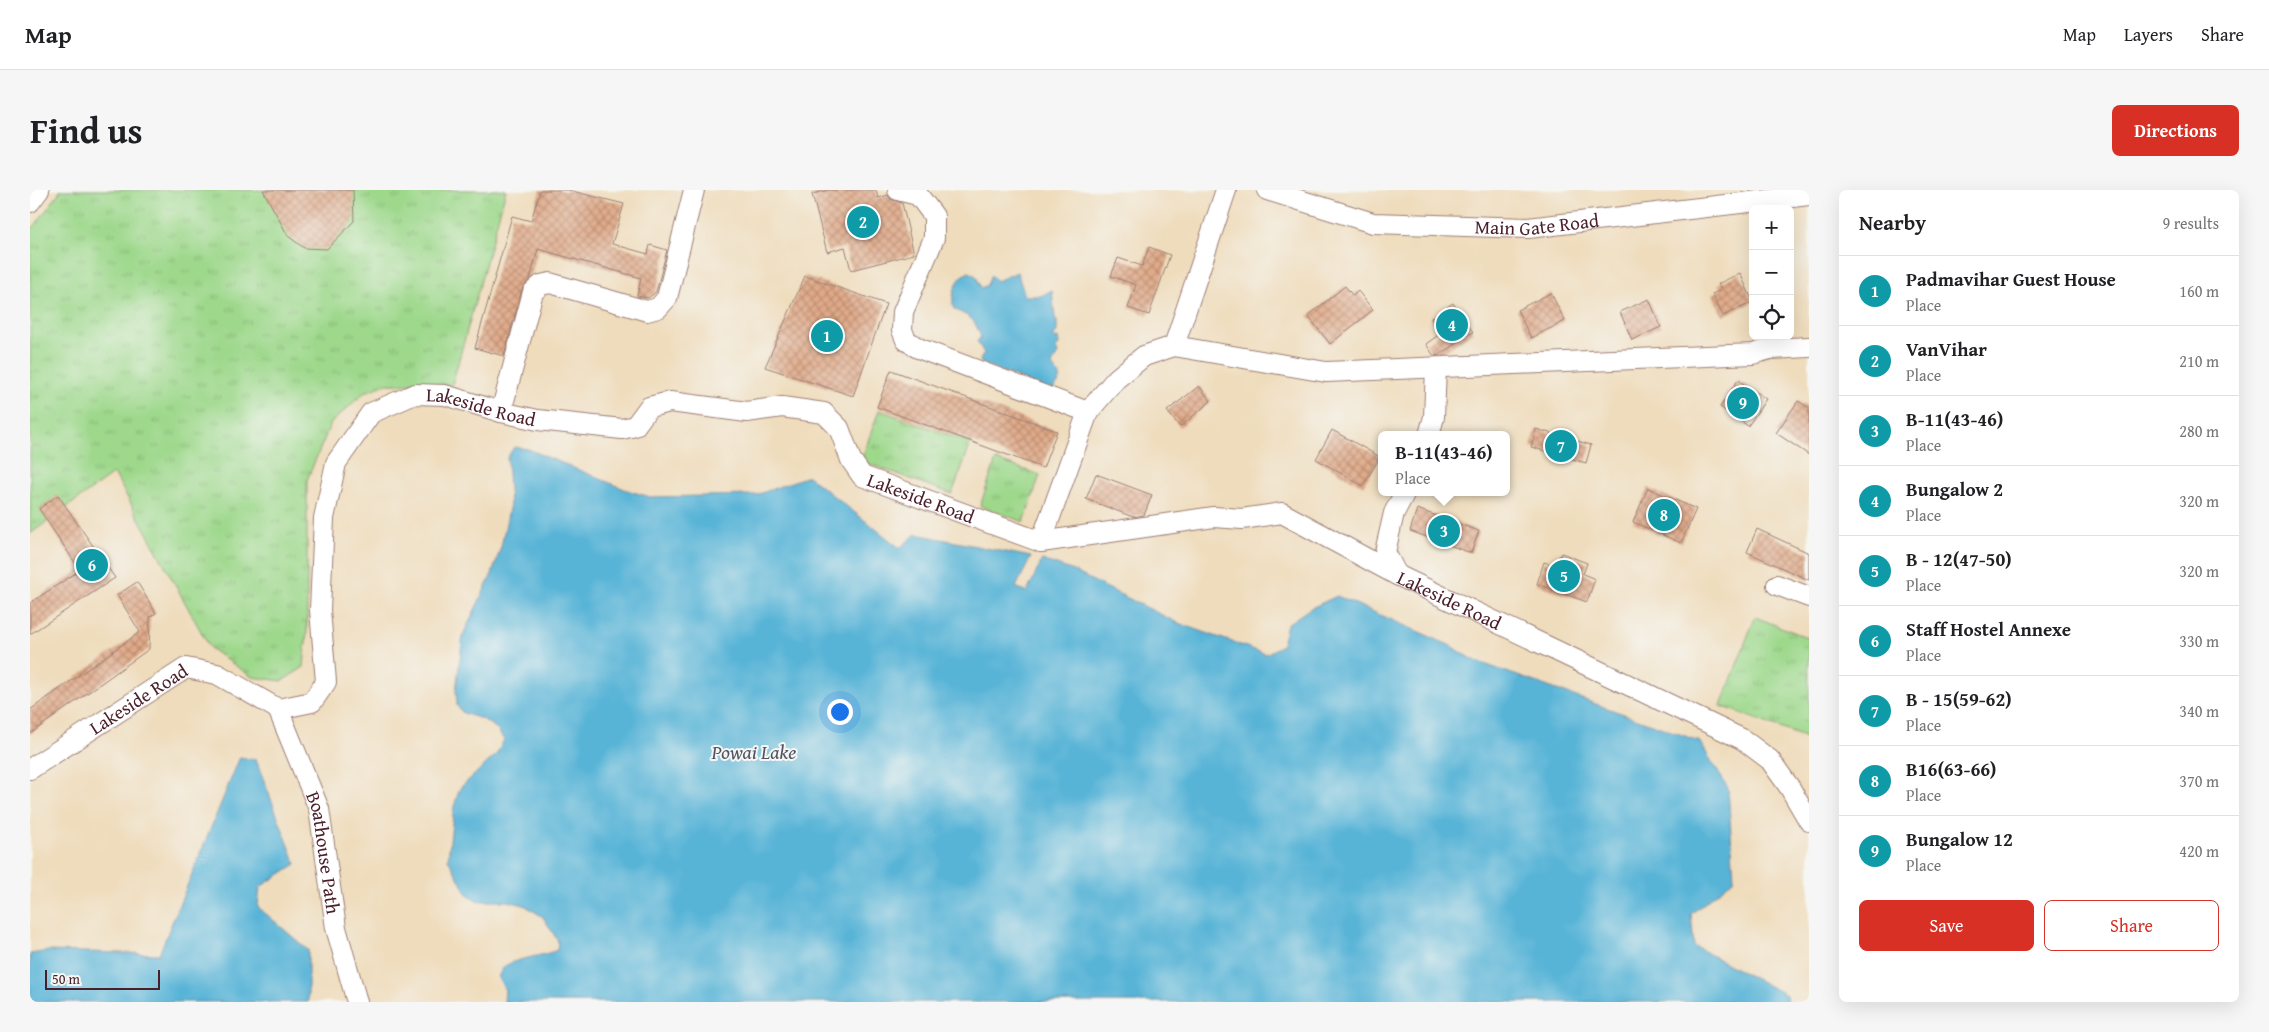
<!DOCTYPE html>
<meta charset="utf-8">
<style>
body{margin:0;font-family:"Gentium Book Plus",serif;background:#f6f6f6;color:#202124}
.controls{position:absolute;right:15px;top:15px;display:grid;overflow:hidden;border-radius:8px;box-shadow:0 5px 20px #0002}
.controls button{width:45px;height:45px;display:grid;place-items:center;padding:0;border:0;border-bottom:1px solid #e0e0e0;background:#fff;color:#202124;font:25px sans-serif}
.scale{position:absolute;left:15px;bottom:12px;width:115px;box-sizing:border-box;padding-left:5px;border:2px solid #4a1f2b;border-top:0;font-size:14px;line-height:18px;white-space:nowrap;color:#4a1f2b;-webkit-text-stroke:4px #f6f6f2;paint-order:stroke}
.you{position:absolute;left:809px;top:521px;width:18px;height:18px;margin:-12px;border:4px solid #fff;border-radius:50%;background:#1a73e8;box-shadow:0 0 0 8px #1a73e833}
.badge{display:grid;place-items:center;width:32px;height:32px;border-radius:50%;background:#d93025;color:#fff;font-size:16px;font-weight:700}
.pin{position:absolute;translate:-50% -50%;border:2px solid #fff;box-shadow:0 1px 5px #0006}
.popup{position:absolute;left:1348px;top:241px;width:132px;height:65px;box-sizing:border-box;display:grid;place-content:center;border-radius:8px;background:#fff;filter:drop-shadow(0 1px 4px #0005);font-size:16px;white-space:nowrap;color:#757577}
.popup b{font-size:19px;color:#202124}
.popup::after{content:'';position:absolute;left:50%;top:100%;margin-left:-10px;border:10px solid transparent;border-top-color:#fff}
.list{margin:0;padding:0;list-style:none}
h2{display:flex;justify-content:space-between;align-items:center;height:65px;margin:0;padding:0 20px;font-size:21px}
h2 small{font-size:16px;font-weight:400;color:#757577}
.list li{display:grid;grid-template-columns:32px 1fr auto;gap:15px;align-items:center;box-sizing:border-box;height:70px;padding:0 20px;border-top:1px solid #e0e0e0}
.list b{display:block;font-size:19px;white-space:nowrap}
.list p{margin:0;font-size:16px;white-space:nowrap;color:#757577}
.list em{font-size:16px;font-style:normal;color:#757577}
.actions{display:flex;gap:10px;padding:15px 20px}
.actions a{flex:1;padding:11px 0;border:1px solid #d93025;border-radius:8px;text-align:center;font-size:18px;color:#d93025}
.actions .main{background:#d93025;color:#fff}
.icon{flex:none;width:28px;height:28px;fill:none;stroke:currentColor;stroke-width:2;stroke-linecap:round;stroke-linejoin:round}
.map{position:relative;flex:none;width:1779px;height:812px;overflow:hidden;border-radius:8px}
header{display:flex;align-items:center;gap:30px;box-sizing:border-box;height:70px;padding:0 25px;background:#fff;border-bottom:1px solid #e0e0e0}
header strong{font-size:24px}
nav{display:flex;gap:28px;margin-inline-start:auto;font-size:18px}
.intro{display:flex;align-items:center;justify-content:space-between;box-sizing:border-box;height:120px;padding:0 30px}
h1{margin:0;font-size:35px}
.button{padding:12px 22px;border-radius:8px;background:#d93025;color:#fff;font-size:18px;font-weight:700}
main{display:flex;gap:30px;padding:0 30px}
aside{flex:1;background:#fff;border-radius:8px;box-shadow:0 5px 20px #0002}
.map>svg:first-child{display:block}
.park{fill:url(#park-tufts);stroke:#747c5b}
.water{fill:#59b4d7;stroke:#526a81}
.building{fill:url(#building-cross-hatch)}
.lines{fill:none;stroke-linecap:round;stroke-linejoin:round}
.minor-casing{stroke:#9c7e74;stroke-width:22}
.minor{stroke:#fff;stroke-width:20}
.labels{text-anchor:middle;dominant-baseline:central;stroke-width:4;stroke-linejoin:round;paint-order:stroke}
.street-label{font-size:19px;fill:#4a1f2b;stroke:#f6f6f2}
.water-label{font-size:20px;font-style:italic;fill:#4f5367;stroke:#f6f6f2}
</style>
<header>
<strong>Map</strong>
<nav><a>Map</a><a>Layers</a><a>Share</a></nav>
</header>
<div class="intro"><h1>Find us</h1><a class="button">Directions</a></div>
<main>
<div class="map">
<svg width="1779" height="812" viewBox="0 0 1779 812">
<defs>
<pattern id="park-tufts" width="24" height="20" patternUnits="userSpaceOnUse" patternTransform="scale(1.25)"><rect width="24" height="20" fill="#9dd88b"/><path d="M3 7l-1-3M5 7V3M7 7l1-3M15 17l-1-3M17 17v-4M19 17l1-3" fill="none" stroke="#89b978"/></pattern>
<pattern id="building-cross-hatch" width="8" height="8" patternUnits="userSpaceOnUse" patternTransform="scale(1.25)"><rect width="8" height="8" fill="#e0aa89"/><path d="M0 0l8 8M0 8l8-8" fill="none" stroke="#b88a70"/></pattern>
</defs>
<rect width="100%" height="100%" fill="#f6f6f2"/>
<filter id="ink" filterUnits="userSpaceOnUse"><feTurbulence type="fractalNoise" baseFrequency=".02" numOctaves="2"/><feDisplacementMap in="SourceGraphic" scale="10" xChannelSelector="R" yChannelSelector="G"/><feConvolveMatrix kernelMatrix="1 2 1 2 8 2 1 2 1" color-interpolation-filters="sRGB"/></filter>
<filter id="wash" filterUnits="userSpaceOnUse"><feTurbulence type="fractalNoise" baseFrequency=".0096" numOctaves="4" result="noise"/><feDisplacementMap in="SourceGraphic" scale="20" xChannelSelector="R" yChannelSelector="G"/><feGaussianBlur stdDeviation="1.12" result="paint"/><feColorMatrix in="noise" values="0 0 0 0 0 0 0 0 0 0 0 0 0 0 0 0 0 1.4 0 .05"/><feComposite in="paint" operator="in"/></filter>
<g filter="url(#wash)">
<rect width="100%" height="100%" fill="#efdcbc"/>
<g class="park">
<path d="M31 0H476L422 195 357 194 335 202 301 233 277 290V440L274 477 252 491 222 487 180 458 84 283 0 344V42Z"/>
<path d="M849 220 941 253 922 304 831 271Z"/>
<path d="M966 270 1010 285 994 332 950 316Z"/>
<path d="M1725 427 1779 448V549L1691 516Z"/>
</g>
<g class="water">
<path d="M939 82 946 86 951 98 957 95 961 85 967 91 987 82 995 106H1011L1022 100 1025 128 1027 131V142L1024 146V149L1028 148 1029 155 1026 158 1028 164 1022 174C1024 184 1039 185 1024 197V203L951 173 950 170 954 163 947 151 951 147C943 126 942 129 924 119 920 107 926 87 939 82Z"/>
<path d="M484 257 498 259 597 300 620 307 726 305 778 286 870 358 886 344 1001 367 986 397 997 402 1012 370 1041 380 1148 433 1236 464 1252 455 1257 434 1279 419 1307 406 1419 455 1446 471 1669 551 1698 598 1704 689 1661 724 1664 756 1756 805 1757 812H474L475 800 468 787C470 784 471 779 474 777 482 769 514 766 527 760L528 751 513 727 494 715 478 711H448L437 704 418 669 424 616 430 598 466 565 474 550 466 538 452 529 433 523 427 516 426 500 433 445 462 384 471 357 480 314 477 268Z"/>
<path d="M210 567 226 570 266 674 230 697 228 717 278 760V812H0V764L19 761 129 764Z"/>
</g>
<g id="blocks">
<g class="building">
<path d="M233 0H323L324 31 297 59 274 58 258 46Z"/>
<path d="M510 0H538L594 14 582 54 618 64 620 55 637 60 626 102 618 108 607 106 611 88 508 59 500 89 492 99 474 166 445 158 482 26 501 31Z"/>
<path d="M799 0H846L848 8 858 5 860 9 872 13 884 64 821 80 815 57 797 62 782 4Z"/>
<path d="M1119 57 1140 65 1119 125 1098 118 1106 95 1081 86 1088 68 1112 76Z"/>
<path d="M1710 83 1723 112 1693 126 1682 104 1691 100 1688 94Z"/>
<path d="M775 86 856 114 823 206 735 177Z"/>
<path d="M1315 96 1323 106 1328 101 1343 120 1300 154 1278 126Z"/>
<path d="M1521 103 1535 131 1501 148 1487 120Z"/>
<path d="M1619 109 1631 137 1602 150 1590 122Z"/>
<path d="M1423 113 1443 142 1409 165 1404 166 1396 154 1411 143 1401 128Z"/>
<path d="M861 180 1027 241 1013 278 847 217Z"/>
<path d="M1708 190 1736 209 1718 236 1690 217Z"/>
<path d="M1169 196 1181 211 1150 237 1137 221Z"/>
<path d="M1768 211 1779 218V265L1746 243Z"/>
<path d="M1506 239 1561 255 1556 273 1501 257Z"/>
<path d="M1302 240 1350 267 1333 296 1286 269Z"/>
<path d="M1066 284 1122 305 1114 325 1103 327 1056 309Z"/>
<path d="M1618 298 1666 319 1651 353 1603 332Z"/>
<path d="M28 305 85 388 0 444V413L50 380 9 319Z"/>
<path d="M1387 319 1449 341 1441 363 1380 341Z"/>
<path d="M1727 339 1779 363V390L1717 362Z"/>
<path d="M1531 363 1557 373 1553 384 1565 389 1557 412 1507 394 1514 372 1526 376Z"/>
<path d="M107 392 126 423 120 427 119 459 0 544V520L110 442 87 405Z"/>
</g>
</g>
</g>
<g filter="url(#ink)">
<use href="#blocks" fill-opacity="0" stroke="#9c7e74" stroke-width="1"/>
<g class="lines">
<defs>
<g id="minor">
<path d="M868 0 888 5 904 26V48L873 122 872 140 876 150 888 158 1058 222"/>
<path id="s1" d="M1237 0 1343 33 1498 38 1779 5"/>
<path d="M0 12 9 0"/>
<path d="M1144 156 1296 182 1723 164 1740 159 1779 157"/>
<path d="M471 222 503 102 511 95 520 93 617 121 628 118 637 108 664 0"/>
<path d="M1399 245 1404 227 1406 178"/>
<path d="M1011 352 1058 222 1086 189 1114 166 1144 156 1196 0"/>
<path d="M1367 385 1355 362 1364 323 1375 302"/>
<path d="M1747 395 1779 407"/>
<path id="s2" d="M248 519 289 619 306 738 327 812"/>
<path id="s3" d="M0 579 156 478 187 484 248 519 282 512 296 492 290 420 294 328 306 273 341 223 385 204 415 205 471 222 508 230 592 239 605 236 619 217 640 212 717 222 752 217 794 223 809 238 821 270 832 286 1011 352 1184 327 1212 329 1252 323 1367 385 1712 549 1740 570 1760 598 1779 631"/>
</g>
</defs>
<use href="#minor" class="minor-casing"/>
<use href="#minor" class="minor"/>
</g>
</g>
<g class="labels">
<g class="street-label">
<text stroke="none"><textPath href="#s1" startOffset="275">Main Gate Road</textPath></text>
<text stroke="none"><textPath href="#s3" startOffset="744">Lakeside Road</textPath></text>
<text stroke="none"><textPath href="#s3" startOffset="1239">Lakeside Road</textPath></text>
<text stroke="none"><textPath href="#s3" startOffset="1799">Lakeside Road</textPath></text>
<text stroke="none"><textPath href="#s3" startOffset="129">Lakeside Road</textPath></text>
<text stroke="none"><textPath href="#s2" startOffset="152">Boathouse Path</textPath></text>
</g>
<g class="water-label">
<text x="724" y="561">Powai Lake</text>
</g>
</g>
</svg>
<div class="controls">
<button>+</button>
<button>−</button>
<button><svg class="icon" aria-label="locate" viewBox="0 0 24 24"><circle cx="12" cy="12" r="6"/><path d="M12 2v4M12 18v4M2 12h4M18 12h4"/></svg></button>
</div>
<div class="scale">50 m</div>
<div class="you"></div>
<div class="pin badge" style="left:797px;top:146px;background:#0f9aa8">1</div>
<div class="pin badge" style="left:833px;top:32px;background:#0f9aa8">2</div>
<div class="pin badge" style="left:1414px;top:341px;background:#0f9aa8">3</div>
<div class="popup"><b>B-11(43-46)</b>Place</div>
<div class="pin badge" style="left:1422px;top:135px;background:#0f9aa8">4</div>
<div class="pin badge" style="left:1534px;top:386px;background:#0f9aa8">5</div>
<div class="pin badge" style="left:62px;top:375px;background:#0f9aa8">6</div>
<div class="pin badge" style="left:1531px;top:256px;background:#0f9aa8">7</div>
<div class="pin badge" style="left:1634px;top:325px;background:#0f9aa8">8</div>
<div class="pin badge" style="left:1713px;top:213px;background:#0f9aa8">9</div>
</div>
<aside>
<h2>Nearby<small>9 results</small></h2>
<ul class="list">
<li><span class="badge" style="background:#0f9aa8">1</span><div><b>Padmavihar Guest House</b><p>Place</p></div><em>160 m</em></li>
<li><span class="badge" style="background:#0f9aa8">2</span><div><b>VanVihar</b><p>Place</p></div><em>210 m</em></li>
<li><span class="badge" style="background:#0f9aa8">3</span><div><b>B-11(43-46)</b><p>Place</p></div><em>280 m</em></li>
<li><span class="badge" style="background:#0f9aa8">4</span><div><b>Bungalow 2</b><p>Place</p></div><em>320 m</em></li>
<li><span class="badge" style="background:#0f9aa8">5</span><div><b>B - 12(47-50)</b><p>Place</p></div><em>320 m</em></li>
<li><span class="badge" style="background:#0f9aa8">6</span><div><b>Staff Hostel Annexe</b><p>Place</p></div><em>330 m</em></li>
<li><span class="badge" style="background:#0f9aa8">7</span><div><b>B - 15(59-62)</b><p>Place</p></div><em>340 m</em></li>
<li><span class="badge" style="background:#0f9aa8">8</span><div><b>B16(63-66)</b><p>Place</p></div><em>370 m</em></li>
<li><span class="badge" style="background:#0f9aa8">9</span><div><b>Bungalow 12</b><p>Place</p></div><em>420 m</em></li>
</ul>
<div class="actions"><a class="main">Save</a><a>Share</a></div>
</aside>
</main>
